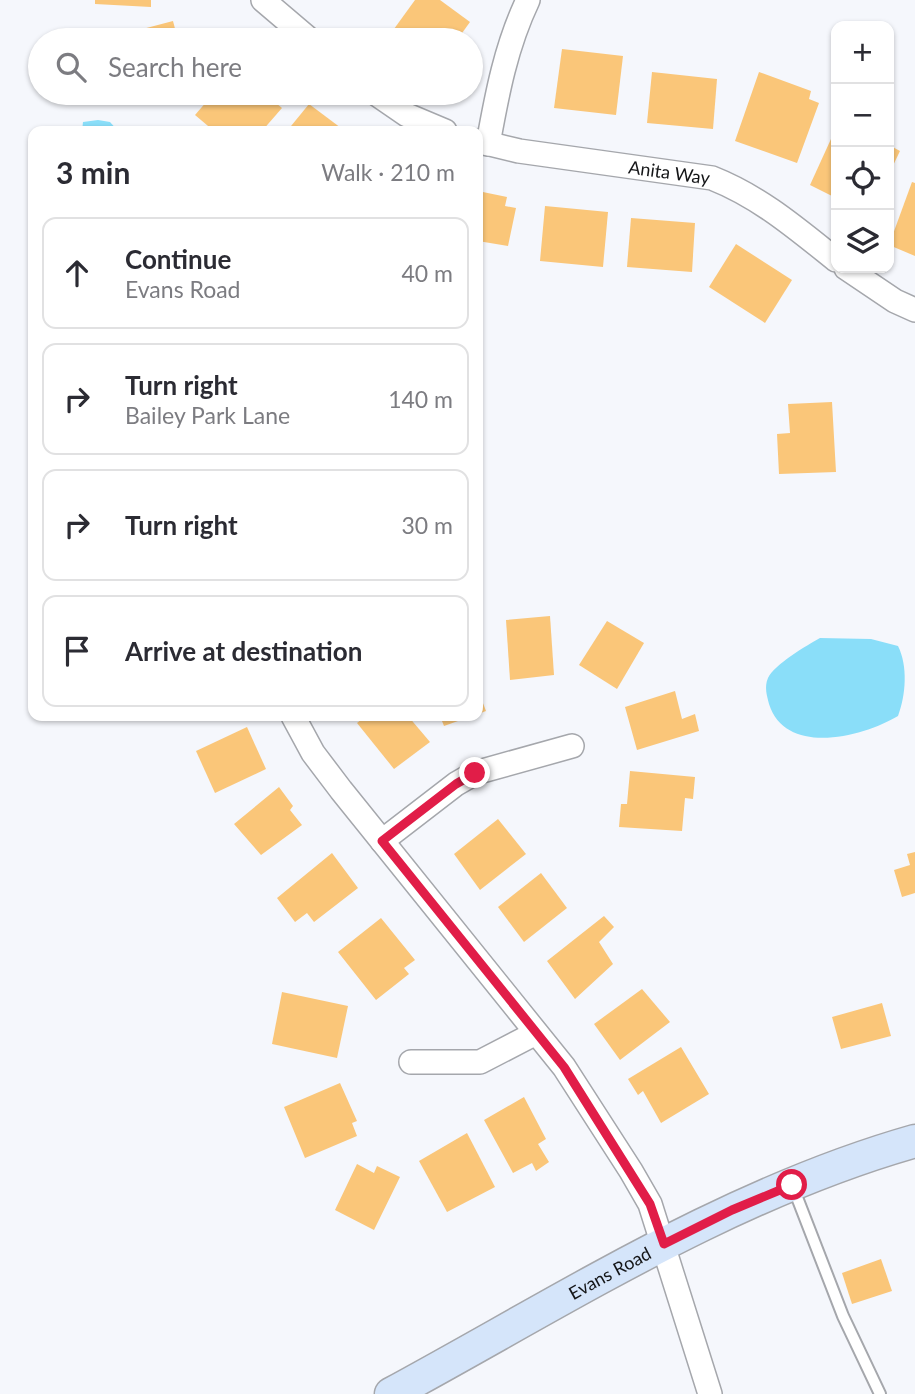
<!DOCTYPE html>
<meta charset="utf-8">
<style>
body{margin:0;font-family:Lato,sans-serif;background:#f2f2f3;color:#2b2b33}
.controls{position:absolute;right:21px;top:21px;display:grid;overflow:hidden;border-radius:14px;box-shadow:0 2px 5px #0004}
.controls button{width:63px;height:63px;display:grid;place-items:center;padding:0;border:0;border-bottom:2px solid #e1e1e2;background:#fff;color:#2b2b33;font:35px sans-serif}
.stop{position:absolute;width:21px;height:21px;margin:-16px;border:5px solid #e11d48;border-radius:50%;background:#fff}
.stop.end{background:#e11d48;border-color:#fff;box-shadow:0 2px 7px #0008}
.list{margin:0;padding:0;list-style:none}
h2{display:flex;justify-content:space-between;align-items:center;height:91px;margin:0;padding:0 28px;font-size:30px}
h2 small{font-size:23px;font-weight:400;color:#7c7c81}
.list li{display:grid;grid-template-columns:46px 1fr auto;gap:21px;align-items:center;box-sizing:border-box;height:112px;margin:0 14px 14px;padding:0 14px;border:2px solid #e1e1e2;border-radius:14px}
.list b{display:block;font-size:26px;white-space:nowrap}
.list p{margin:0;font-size:23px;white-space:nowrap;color:#7c7c81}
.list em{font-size:23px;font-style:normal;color:#7c7c81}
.icon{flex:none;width:38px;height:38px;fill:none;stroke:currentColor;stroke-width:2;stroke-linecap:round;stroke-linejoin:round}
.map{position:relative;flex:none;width:915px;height:1394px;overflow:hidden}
.search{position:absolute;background:#fff;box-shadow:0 2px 5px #0004;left:28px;top:28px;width:455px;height:77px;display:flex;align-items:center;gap:18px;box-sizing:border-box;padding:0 24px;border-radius:38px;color:#7c7c81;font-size:26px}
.panel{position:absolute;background:#fff;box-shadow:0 2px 5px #0004;left:28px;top:126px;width:455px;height:595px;border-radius:14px}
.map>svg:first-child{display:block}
.water{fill:#8adef9}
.building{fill:#fac679}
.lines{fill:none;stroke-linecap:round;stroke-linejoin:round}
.lane-casing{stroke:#a5a7ac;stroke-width:14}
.street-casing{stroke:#a5a7ac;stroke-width:26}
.secondary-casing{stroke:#a5a7ac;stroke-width:35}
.lane{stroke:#fff;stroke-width:10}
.street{stroke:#fff;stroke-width:23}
.secondary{stroke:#d5e5fa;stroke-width:32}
.route{stroke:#e11d48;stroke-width:9}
.labels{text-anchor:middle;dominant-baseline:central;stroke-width:6;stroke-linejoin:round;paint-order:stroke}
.street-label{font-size:18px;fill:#141517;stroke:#f5f7fc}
</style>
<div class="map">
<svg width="915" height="1394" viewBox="0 0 915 1394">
<rect width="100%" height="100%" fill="#f5f7fc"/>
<g class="water">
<path d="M98 120 110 122 118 131H82L83 122Z"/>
<path d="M820 638 871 639 898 646C908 666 906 695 898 716 863 737 786 757 769 704 767 696 764 687 768 678 774 665 807 645 820 638Z"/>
</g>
<g class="building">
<path d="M95 0H151V7L95 4Z"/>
<path d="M415 0H440L470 22 457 40H386Z"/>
<path d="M173 21 178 40H117L116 36Z"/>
<path d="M562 49 623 56 616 115 554 108Z"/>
<path d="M652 72 717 79 713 129 647 123Z"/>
<path d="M759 72 811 91 809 99 819 103 797 163 735 141Z"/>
<path d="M214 93H264L282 108 262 131H214L195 115Z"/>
<path d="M309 104 345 131H287Z"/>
<path d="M836 128V198L810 185Z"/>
<path d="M889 145 900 151 889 174Z"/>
<path d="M912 182 915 183V256L889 245Z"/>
<path d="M478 191 507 197 505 206 516 208 508 246 478 241Z"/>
<path d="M545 206 608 212 603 267 540 261Z"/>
<path d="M631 218 695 223 692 272 627 267Z"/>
<path d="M736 244 792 280 765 323 709 287Z"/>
<path d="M832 402 836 472 779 474 777 434 790 433 788 404Z"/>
<path d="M550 616 554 675 510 680 506 620Z"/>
<path d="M607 621 644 643 617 689 579 665Z"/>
<path d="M478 690 486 711 478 714Z"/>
<path d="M675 691 682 719 695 714 699 731 637 750 625 707Z"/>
<path d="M366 716H408L430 742 394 769 357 723Z"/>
<path d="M440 716H472L444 726Z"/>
<path d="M247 727 266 769 215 793 196 751Z"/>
<path d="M630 771 695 777 693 799 685 798 682 831 619 827 621 804H627Z"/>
<path d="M279 787 293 806 290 810 302 825 261 855 234 824Z"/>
<path d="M498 819 526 854 480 890 454 854Z"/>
<path d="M915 852V893L902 897 894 870 910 865 907 854Z"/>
<path d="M332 853 358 888 314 922 307 913 295 922 277 898Z"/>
<path d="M541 873 567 908 524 942 498 907Z"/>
<path d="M604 916 614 927 599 942 613 964 575 999 547 961Z"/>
<path d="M381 918 415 960 404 968 409 974 376 1000 338 952Z"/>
<path d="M642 989 670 1022 620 1060 594 1024Z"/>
<path d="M282 992 348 1006 337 1058 272 1044Z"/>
<path d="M882 1003 891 1036 841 1049 832 1017Z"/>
<path d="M681 1047 709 1094 661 1123 643 1091 638 1095 628 1079Z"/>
<path d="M340 1083 357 1121 352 1123 357 1136 305 1158 284 1107Z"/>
<path d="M524 1097 546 1139 538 1144 549 1162 536 1171 532 1163 513 1173 484 1120Z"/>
<path d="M467 1133 495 1187 447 1212 419 1161Z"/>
<path d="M357 1164 374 1173 377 1166 400 1177 374 1230 335 1210Z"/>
<path d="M881 1259 892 1291 852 1304 842 1273Z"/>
</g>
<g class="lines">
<defs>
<path id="lane" d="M793 1187 843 1316 880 1394"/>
<g id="street">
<path d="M263 0 310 40"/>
<path d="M375 93 407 115 445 131"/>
<path id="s1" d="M478 141 519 151 712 178C760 197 796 228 836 260"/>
<path d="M488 144C497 94 506 46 528 0"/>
<path d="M846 268 895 301 915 310"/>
<path d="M293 716 313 753 341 790 564 1067 631 1171 650 1204 710 1394"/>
<path d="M382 841 456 784 475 773 572 746"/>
<path d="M411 1062H480L536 1033"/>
</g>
<g id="secondary">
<path id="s2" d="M391 1394C561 1302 728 1194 915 1141"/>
</g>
</defs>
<use href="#lane" class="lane-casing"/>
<use href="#street" class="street-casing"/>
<use href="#secondary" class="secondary-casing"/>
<use href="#lane" class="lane"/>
<use href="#street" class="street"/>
<use href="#secondary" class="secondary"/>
</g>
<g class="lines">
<path class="route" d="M475 773 456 784 382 841 564 1067 650 1204 664 1244 732 1210 792 1185"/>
</g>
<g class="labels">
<g class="street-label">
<text stroke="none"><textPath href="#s1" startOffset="194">Anita Way</textPath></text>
<text stroke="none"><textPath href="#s2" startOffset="250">Evans Road</textPath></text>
</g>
</g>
</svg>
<div class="controls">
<button>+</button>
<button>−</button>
<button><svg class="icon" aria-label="locate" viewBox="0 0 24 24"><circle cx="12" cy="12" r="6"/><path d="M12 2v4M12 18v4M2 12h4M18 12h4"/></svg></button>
<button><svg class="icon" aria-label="layers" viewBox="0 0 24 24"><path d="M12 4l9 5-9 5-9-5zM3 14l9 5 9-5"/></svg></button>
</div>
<div class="stop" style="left:792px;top:1185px"></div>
<div class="stop end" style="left:475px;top:773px"></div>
<div class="search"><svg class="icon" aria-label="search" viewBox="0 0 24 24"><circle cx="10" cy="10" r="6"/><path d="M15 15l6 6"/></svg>Search here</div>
<section class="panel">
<h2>3 min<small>Walk · 210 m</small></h2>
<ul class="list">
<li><svg class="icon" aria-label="ahead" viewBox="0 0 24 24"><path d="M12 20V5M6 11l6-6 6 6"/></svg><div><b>Continue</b><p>Evans Road</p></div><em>40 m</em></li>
<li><svg class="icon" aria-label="right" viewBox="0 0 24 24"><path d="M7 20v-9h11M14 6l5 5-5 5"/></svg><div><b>Turn right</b><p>Bailey Park Lane</p></div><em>140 m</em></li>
<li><svg class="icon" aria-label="right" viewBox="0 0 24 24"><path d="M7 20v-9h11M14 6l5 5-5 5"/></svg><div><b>Turn right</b></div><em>30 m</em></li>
<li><svg class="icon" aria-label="arrive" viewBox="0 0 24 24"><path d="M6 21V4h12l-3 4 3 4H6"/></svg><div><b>Arrive at destination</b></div></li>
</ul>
</section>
</div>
